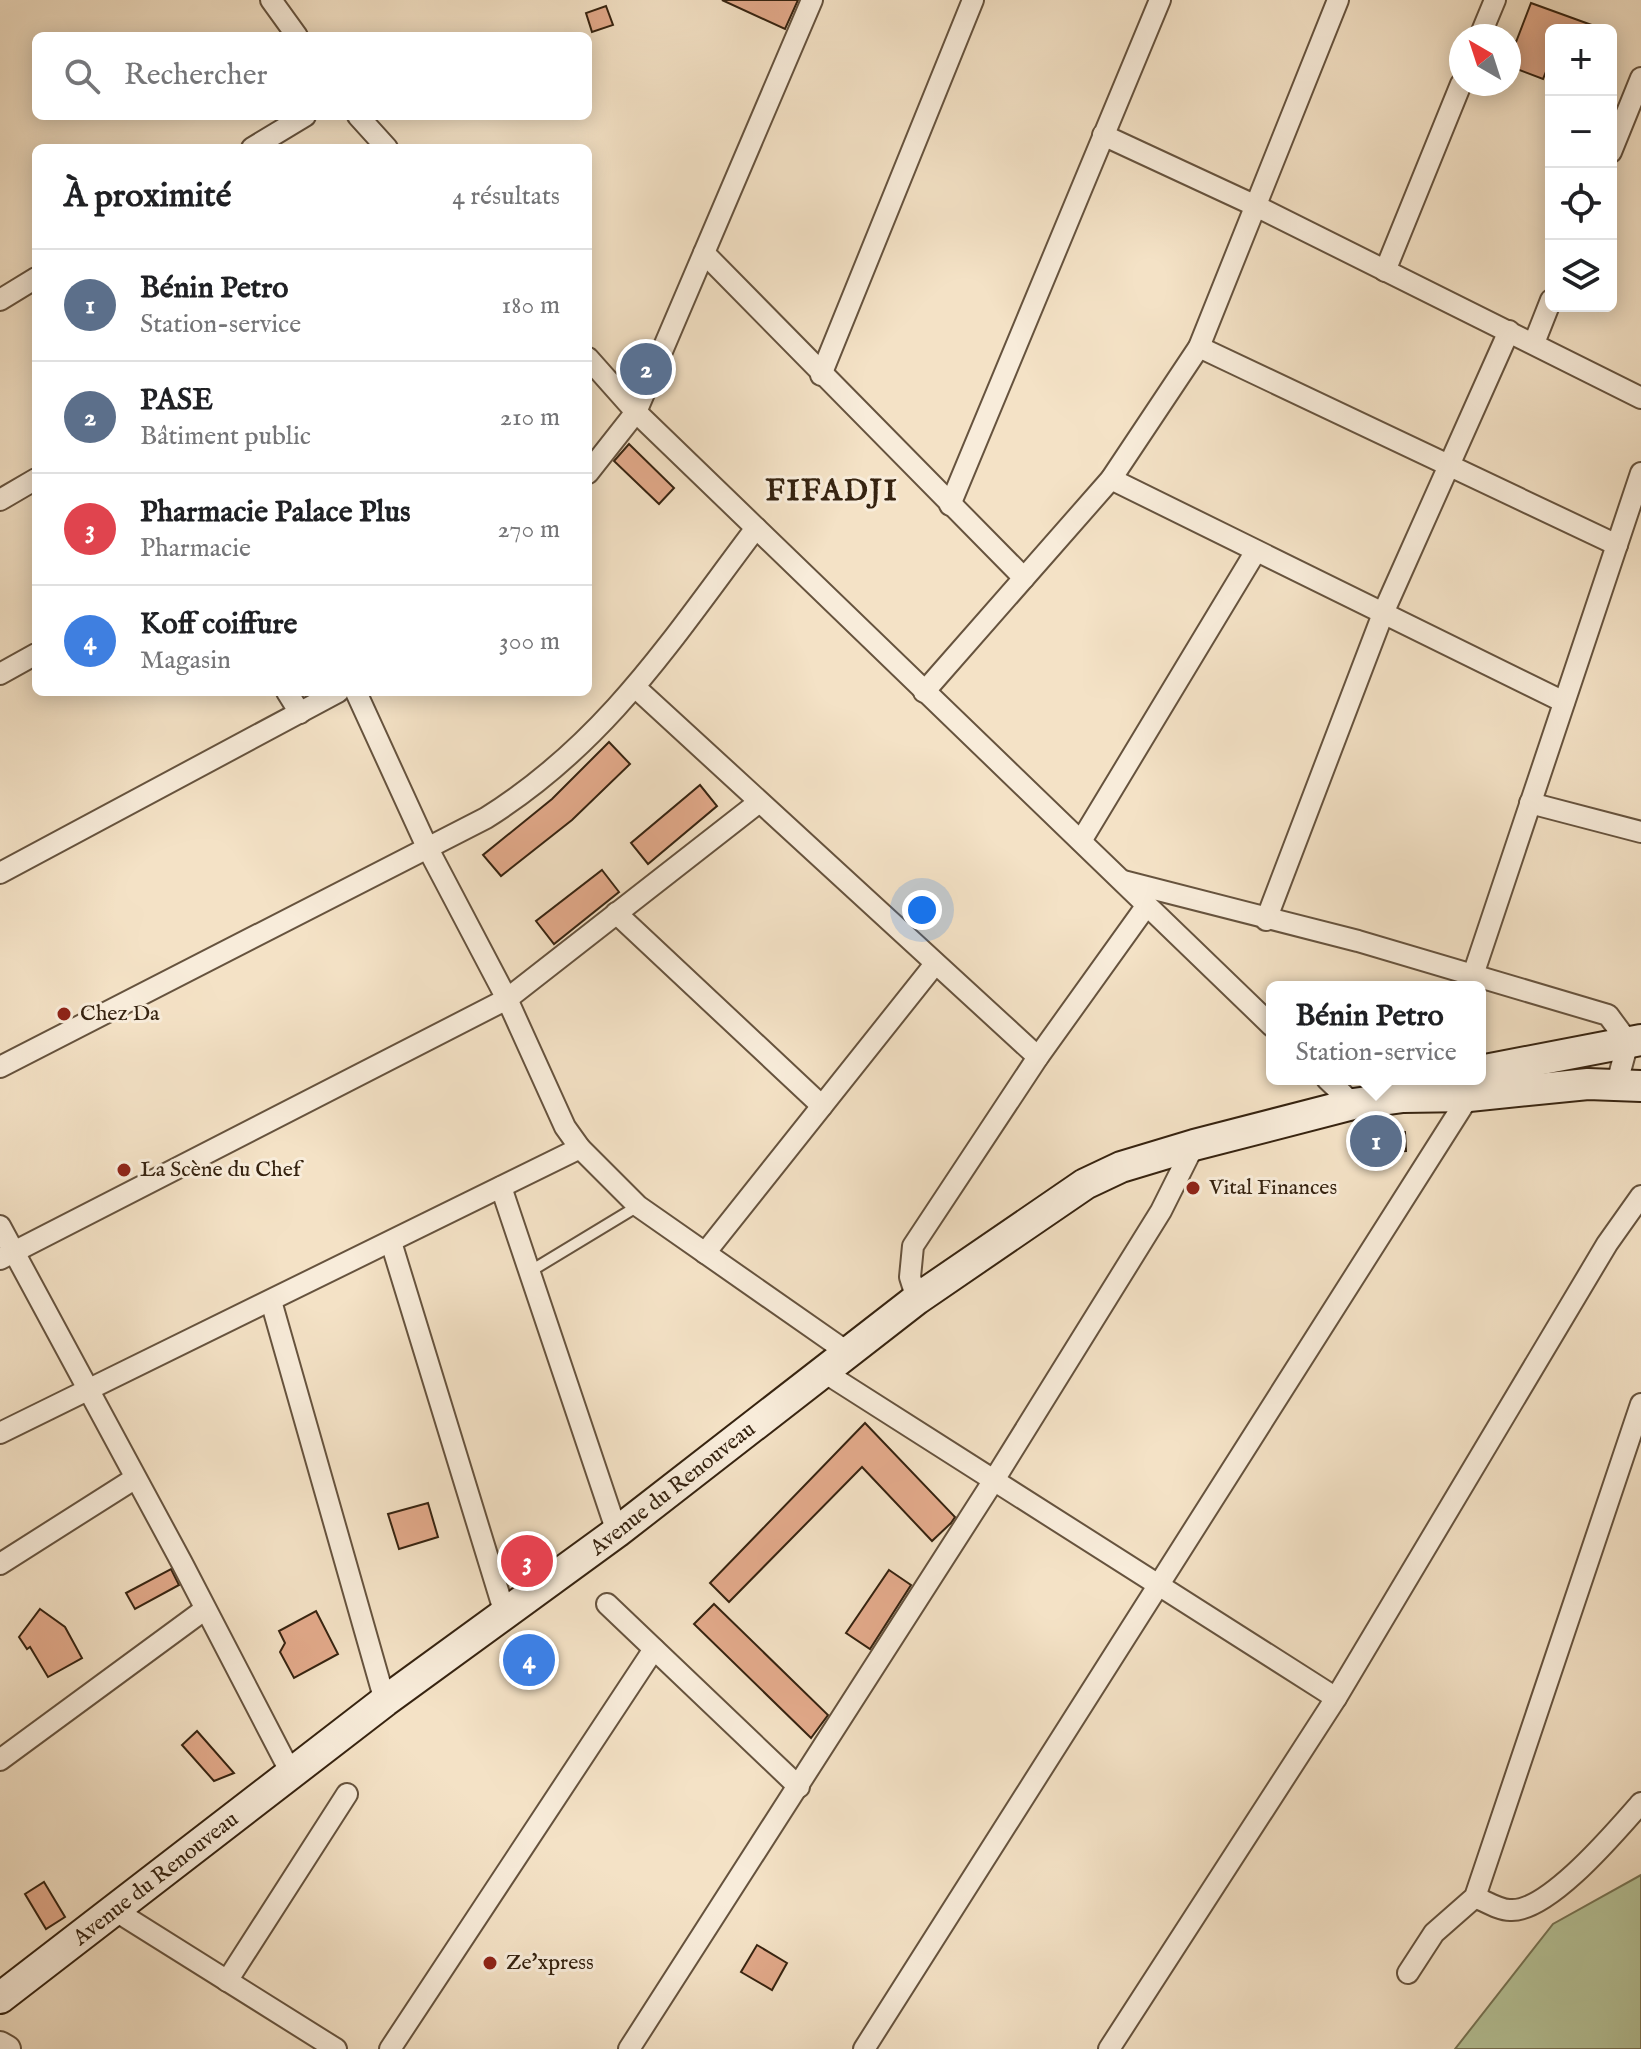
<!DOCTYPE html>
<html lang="fr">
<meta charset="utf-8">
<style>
body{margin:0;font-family:"IM FELL English",serif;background:#f2f2f2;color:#202124}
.controls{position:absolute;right:24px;top:24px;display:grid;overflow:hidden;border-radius:12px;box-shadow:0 4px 20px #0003}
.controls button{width:72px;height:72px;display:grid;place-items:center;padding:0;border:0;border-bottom:2px solid #e0e0e0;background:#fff;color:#202124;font:40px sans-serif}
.compass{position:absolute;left:1449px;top:24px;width:72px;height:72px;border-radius:50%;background:#fff;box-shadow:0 4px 20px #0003;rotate:321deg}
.you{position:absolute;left:922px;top:910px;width:28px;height:28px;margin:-20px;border:6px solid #fff;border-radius:50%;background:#1a73e8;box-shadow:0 0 0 12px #1a73e833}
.badge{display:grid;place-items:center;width:52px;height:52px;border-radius:50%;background:#b45309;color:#fff;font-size:26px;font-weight:700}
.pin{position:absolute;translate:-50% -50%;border:4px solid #fff;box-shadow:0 2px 8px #0006}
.popup{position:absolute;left:1266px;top:981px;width:220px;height:104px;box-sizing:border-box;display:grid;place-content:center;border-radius:12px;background:#fff;filter:drop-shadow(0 2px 6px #0005);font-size:26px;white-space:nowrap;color:#757577}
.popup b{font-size:30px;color:#202124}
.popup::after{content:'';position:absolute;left:50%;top:100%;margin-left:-16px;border:16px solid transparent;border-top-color:#fff}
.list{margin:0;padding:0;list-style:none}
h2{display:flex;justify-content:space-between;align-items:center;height:104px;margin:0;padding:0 32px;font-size:34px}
h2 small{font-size:26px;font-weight:400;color:#757577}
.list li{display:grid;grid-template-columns:52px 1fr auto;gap:24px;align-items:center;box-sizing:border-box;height:112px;padding:0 32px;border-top:2px solid #e0e0e0}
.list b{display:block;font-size:30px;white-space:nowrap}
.list p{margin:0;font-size:26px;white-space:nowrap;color:#757577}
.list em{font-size:26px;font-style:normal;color:#757577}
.icon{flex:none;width:44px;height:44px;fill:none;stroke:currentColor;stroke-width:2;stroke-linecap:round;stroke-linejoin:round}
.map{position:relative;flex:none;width:1641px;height:2049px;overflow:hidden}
.search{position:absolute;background:#fff;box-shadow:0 4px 20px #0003;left:32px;top:32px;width:560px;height:88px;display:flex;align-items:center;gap:20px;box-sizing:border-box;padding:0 28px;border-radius:12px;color:#757577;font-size:30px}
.panel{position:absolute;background:#fff;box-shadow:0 4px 20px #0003;left:32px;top:144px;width:560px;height:552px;border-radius:12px}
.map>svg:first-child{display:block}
.green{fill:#b6c499;stroke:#767454;stroke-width:2}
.building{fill:#e3aa8b;stroke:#362310;stroke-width:2}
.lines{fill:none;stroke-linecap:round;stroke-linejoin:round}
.service-casing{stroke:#66533e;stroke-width:14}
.minor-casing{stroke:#66533e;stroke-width:24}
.tertiary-casing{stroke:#66533e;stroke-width:30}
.secondary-casing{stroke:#362310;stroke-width:34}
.service{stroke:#f8ecda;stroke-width:10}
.minor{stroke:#f8ecda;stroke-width:20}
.tertiary{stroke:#f8ecda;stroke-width:26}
.secondary{stroke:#f8ecda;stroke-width:30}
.poi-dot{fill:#8f2418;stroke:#f8ecda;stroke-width:3}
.labels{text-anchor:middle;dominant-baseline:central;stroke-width:6;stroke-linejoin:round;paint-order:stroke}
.poi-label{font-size:22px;fill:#362310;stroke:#f8ecda;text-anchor:start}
.street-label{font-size:22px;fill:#362310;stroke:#f8ecda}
.district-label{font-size:30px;font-weight:bold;letter-spacing:2px;fill:#362310;stroke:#f8ecda}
</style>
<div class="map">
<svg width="1641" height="2049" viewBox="0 0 1641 2049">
<rect width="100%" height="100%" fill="#f4e2c6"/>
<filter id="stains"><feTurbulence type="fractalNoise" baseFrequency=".0025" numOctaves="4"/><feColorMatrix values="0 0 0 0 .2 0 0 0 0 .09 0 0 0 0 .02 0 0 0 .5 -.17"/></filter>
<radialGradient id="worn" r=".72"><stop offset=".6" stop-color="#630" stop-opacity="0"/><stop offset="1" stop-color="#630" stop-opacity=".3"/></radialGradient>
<path class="green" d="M1641 1875V2049H1455L1553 1924Z"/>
<g class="building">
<path d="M722 0H798L785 29Z"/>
<path d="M1531 3 1600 28 1551 30V59L1543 79 1509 66V40L1516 42Z"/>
<path d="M606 6 613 25 592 32 586 13Z"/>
<path d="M629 444 674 488 659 504 614 461Z"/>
<path d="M609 742 630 764 572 820 501 876 483 855 552 799Z"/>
<path d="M700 785 717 806 648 864 631 843Z"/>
<path d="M602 870 619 892 554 944 536 921Z"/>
<path d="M1405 1132 1406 1151 1364 1153 1363 1134Z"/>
<path d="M865 1423 955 1517 951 1523 932 1541 862 1467 729 1602 710 1583Z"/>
<path d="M428 1503 438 1537 399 1549 388 1514Z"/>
<path d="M171 1569 179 1585 135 1609 126 1593Z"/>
<path d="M889 1570 911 1585 870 1649 846 1633Z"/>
<path d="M714 1604 828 1715 811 1738 694 1624Z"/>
<path d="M40 1609 65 1627 82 1658 48 1677 30 1647 27 1649 19 1637Z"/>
<path d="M316 1611 338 1654 294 1678 280 1652 285 1643 279 1631Z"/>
<path d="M197 1731 234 1773 214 1781 182 1745Z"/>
<path d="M44 1882 65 1917 46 1929 25 1894Z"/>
<path d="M757 1945 787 1963 772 1990 741 1972Z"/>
</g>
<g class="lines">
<defs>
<path id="service" d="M529 1272 638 1206"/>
<g id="minor">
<path d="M271 0 297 36"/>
<path d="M1480 36 1495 0"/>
<path d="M358 116 387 148"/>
<path d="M1103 135 1256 206 1641 398"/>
<path d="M252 148 305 116"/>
<path d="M1611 152 1641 78"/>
<path d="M704 253 1024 578"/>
<path d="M1385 271 1461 84"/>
<path d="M0 300 36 278"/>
<path d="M1534 343 1551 300"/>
<path d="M1199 347 1617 545"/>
<path d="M588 358 636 412 1272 1026"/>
<path d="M821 375 973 0"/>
<path d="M588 473 636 412 812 0"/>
<path d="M1111 479 1564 702"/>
<path d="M0 500 36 479"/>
<path d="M950 505 1160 0"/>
<path d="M0 674 36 654"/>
<path d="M635 687 1038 1057"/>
<path d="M287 692 300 713"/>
<path d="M356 692 427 847 507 999 565 1127 580 1148 638 1206 847 1352"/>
<path d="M924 692 1111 479 1199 347 1338 0"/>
<path d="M1530 803 1641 832"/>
<path d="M1081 841 1256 551"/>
<path d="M0 873 338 692"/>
<path d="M1123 881 1358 941 1608 1015 1628 1042 1617 1083"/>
<path d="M616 913 822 1106"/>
<path d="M1266 920 1384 611 1509 331"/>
<path d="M1473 975 1641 473"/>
<path d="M0 1067 486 818C607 742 672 639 756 528"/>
<path d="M1327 1079 1353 1104"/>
<path d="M501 1187 617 1532"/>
<path d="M0 1226 182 1563 291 1773"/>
<path d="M391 1242 506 1617"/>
<path d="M705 1253 935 964"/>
<path d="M0 1259 507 999 758 803"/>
<path d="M917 1299 910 1277 913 1246 1038 1057 1147 905"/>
<path d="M271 1301 385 1701"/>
<path d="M824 1372 1336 1698"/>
<path d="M0 1433 580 1148"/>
<path d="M0 1564 134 1479"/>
<path d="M607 1604 799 1787"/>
<path d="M0 1760 204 1610"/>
<path d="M1475 1897C1485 1901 1499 1910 1510 1910 1548 1913 1617 1830 1641 1803"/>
<path d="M116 1911 336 2049"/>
<path d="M1408 1973 1434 1933 1475 1897 1641 1404"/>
<path d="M227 1981 347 1794"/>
<path d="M390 2049 654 1649"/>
<path d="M629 2049 994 1480 1161 1211 1194 1145"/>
<path d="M864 2049 1469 1096"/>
<path d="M1109 2049 1336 1698 1607 1244 1641 1196"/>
</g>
<path id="tertiary" d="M0 2045 7 2049"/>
<g id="secondary">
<path d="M1480 1071 1641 1040"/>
<path d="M0 1998 385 1701 617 1532 917 1299 1085 1184 1121 1167 1194 1145 1353 1104 1403 1097 1469 1096 1588 1084 1641 1086"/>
</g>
</defs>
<use href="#service" class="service-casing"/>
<use href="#minor" class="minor-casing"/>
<use href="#tertiary" class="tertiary-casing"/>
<use href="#secondary" class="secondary-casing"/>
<use href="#service" class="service"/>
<use href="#minor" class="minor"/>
<use href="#tertiary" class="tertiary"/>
<use href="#secondary" class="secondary"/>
</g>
<g class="poi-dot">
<circle cx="64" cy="1014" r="8"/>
<circle cx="124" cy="1170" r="8"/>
<circle cx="1193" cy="1188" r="8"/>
<circle cx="490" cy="1963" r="8"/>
</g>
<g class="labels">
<g class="poi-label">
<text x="80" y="1014">Chez Da</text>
<text x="140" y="1170">La Scène du Chef</text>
<text x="1209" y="1188">Vital Finances</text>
<text x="506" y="1963">Ze'xpress</text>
</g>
<g class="street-label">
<text transform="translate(673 1489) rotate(-38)">Avenue du Renouveau</text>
<text transform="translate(156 1879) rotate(-38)">Avenue du Renouveau</text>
</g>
<g class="district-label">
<text x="832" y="492">FIFADJI</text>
</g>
</g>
<rect width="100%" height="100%" filter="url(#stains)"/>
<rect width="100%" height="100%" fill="url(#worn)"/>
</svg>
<div class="controls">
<button>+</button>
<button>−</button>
<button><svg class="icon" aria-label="locate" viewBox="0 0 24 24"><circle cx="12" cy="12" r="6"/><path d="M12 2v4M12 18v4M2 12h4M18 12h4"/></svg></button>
<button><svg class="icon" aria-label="layers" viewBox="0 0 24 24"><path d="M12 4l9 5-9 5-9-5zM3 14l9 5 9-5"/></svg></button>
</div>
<svg class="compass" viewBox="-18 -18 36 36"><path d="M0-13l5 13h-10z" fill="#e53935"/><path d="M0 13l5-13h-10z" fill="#757577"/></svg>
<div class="you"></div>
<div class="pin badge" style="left:1376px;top:1141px;background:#5c6f8a">1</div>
<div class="popup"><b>Bénin Petro</b>Station-service</div>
<div class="pin badge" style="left:646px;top:369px;background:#5c6f8a">2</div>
<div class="pin badge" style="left:527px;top:1561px;background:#e0444e">3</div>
<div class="pin badge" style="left:529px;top:1660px;background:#3f7fe0">4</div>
<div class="search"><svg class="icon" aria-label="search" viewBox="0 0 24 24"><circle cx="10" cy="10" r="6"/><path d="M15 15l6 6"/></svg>Rechercher</div>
<section class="panel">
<h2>À proximité<small>4 résultats</small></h2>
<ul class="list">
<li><span class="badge" style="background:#5c6f8a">1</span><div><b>Bénin Petro</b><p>Station-service</p></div><em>180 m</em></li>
<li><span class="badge" style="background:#5c6f8a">2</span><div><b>PASE</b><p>Bâtiment public</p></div><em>210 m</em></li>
<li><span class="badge" style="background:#e0444e">3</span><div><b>Pharmacie Palace Plus</b><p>Pharmacie</p></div><em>270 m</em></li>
<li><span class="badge" style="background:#3f7fe0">4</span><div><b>Koff coiffure</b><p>Magasin</p></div><em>300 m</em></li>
</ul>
</section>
</div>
